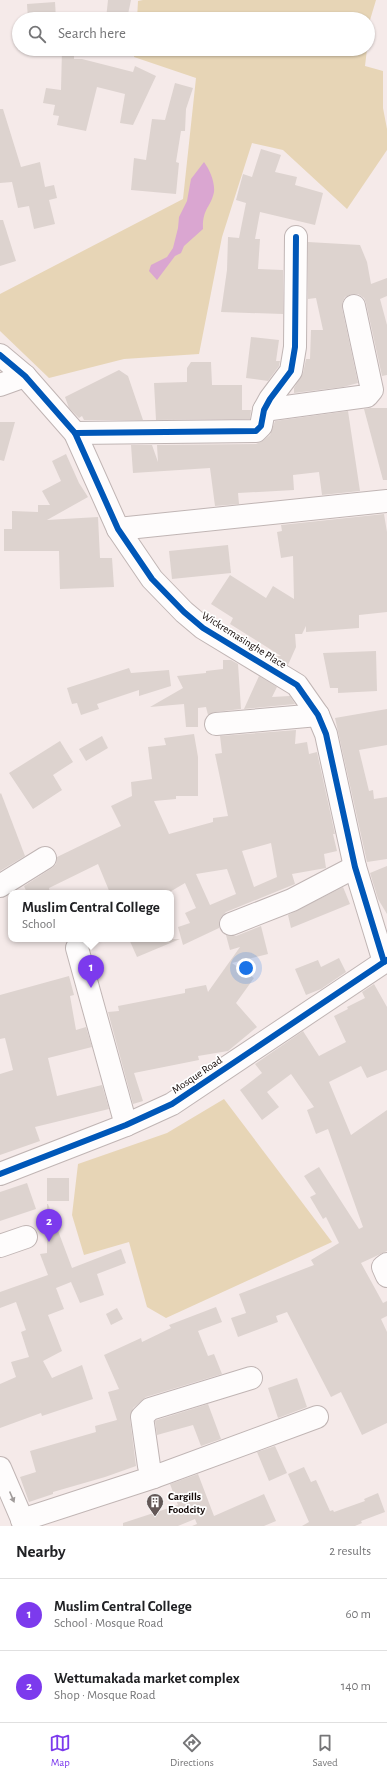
<!DOCTYPE html>
<meta charset="utf-8">
<style>
body{margin:0;font-family:"Alegreya Sans",sans-serif;background:#f2f2f2;color:#202124}
.you{position:absolute;left:246px;top:968px;width:14px;height:14px;margin:-10px;border:3px solid #fff;border-radius:50%;background:#1a73e8;box-shadow:0 0 0 6px #1a73e833}
.badge{display:grid;place-items:center;width:26px;height:26px;border-radius:50%;background:#7c3aed;color:#fff;font-size:13px;font-weight:700}
.pin{position:absolute;translate:-50% -33px;filter:drop-shadow(0 1px 2px #0008)}
.pin::after{content:'';position:absolute;top:21px;width:14px;height:12px;background:inherit;clip-path:polygon(0 0,100% 0,50% 100%)}
.popup{position:absolute;left:8px;top:890px;width:166px;height:52px;box-sizing:border-box;display:grid;place-content:center;border-radius:8px;background:#fff;filter:drop-shadow(0 1px 3px #0005);font-size:13px;white-space:nowrap;color:#757577}
.popup b{font-size:15px;color:#202124}
.popup::after{content:'';position:absolute;left:50%;top:100%;margin-left:-8px;border:8px solid transparent;border-top-color:#fff}
.list{margin:0;padding:0;list-style:none}
h2{display:flex;justify-content:space-between;align-items:center;height:52px;margin:0;padding:0 16px;font-size:17px}
h2 small{font-size:13px;font-weight:400;color:#757577}
.list li{display:grid;grid-template-columns:26px 1fr auto;gap:12px;align-items:center;box-sizing:border-box;height:72px;padding:0 16px;border-top:1px solid #e0e0e0}
.list b{display:block;font-size:15px;white-space:nowrap}
.list p{margin:0;font-size:13px;white-space:nowrap;color:#757577}
.list em{font-size:13px;font-style:normal;color:#757577}
.icon{flex:none;width:22px;height:22px;fill:none;stroke:currentColor;stroke-width:2;stroke-linecap:round;stroke-linejoin:round}
.map{position:relative;flex:none;width:387px;height:1526px;overflow:hidden}
.search{position:absolute;background:#fff;box-shadow:0 1px 3px #0004;left:12px;right:12px;top:12px;height:44px;display:flex;align-items:center;gap:10px;box-sizing:border-box;padding:0 14px;border-radius:22px;color:#757577;font-size:15px}
.sheet{height:196px;background:#fff}
nav{display:flex;justify-content:space-around;align-items:center;box-sizing:border-box;height:56px;border-top:1px solid #e0e0e0;background:#fff;font-size:11px;color:#757577}
nav a{display:grid;justify-items:center;gap:2px}
nav .on{color:#7c3aed}
.map>svg:first-child{display:block}
.green{fill:#e7d5b6}
.water{fill:#daa6d1}
.building{fill:#ddd3cf;fill-rule:evenodd}
.lines{fill:none;stroke-linecap:round;stroke-linejoin:round}
.minor-casing{stroke:#c0b5b4;stroke-width:24}
.highway-casing{stroke:#c0b5b4;stroke-width:24}
.minor{stroke:#fefcfc;stroke-width:22}
.highway{stroke:#fefcfc;stroke-width:22}
.cycleway-casing{stroke:#fff;stroke-width:8}
.cycleway{stroke:#0057b8;stroke-width:6}
.oneway{fill:#a09b9a}
.labels{text-anchor:middle;dominant-baseline:central;stroke-width:3.5;stroke-linejoin:round;paint-order:stroke}
.street-label{font-size:11px;fill:#140a08;stroke:#fff}
.poi-label{font-size:11px;font-weight:bold;fill:#140a08;stroke:#fff;text-anchor:start}
</style>
<div class="map">
<svg width="387" height="1526" viewBox="0 0 387 1526">
<rect width="100%" height="100%" fill="#f5eae9"/>
<g class="green">
<path d="M143 0H376L370 20 368 35V19H137L138 1Z"/>
<path d="M135 49H367L365 66 383 71V108L387 129V150L347 209 283 150 252 143 222 237 199 354 124 359 49 378 0 331V294L183 199 196 78 134 57Z"/>
<path d="M224 1099 332 1242 166 1318 147 1307 129 1242 84 1255 72 1215 78 1164 167 1133Z"/>
</g>
<path class="water" d="M204 162C210 170 215 182 214 192 211 207 202 209 203 229L184 246 181 253 175 256 157 280 149 271 151 265 167 257 173 248 178 228 179 217 187 201 191 179Z"/>
<g class="building">
<path d="M108 0H131L127 19H106Z"/>
<path d="M55 2 56 19H28L27 4Z"/>
<path d="M62 49H74V59H82L133 72 135 66 156 76 133 125 120 123 125 94 97 87 86 131 57 125 59 116 53 115 55 105 43 103 46 88 61 90Z"/>
<path d="M175 83 193 88 186 109 185 131H181L176 162 179 163 176 194 131 190 134 158 146 160 152 119 165 120Z"/>
<path d="M0 109H3L21 167 40 162 45 187 54 185 57 198 49 200 55 224 34 229 29 206 18 208 12 182 0 183Z"/>
<path d="M261 149 281 155 275 172 297 177 295 185 323 193 315 225 260 212 255 239H260L258 269 283 270V314L221 312 227 270 228 237 239 238 246 203 236 200 243 174 252 177Z"/>
<path d="M0 220H3L16 261 0 266Z"/>
<path d="M308 242 360 245 367 262 371 284 387 278V296L380 299 387 325V375L382 376 366 303 364 298 358 294H352L345 297 342 303V308L358 383 343 387 294 393V388L303 373 306 359H310L311 330H323L316 298 308 299Z"/>
<path d="M251 337 279 340 276 361H280L279 366 268 381 246 378Z"/>
<path d="M191 362H211L212 385H242V410H251L250 419 156 420 154 383 187 382V368Z"/>
<path d="M119 370 128 376 143 420H84L82 416 79 418 69 408 65 397Z"/>
<path d="M370 408H387V480H383L364 409Z"/>
<path d="M348 411 360 491 322 495 319 472 293 475 294 490 238 493 239 504 215 506 210 468 133 473 131 445H152L158 462 157 445 256 444 264 440 270 435 275 421Z"/>
<path d="M0 422H15L4 461 0 460Z"/>
<path d="M66 454 79 483 88 497 47 520 98 517 100 558H112L114 587 60 589 59 551H4V529H12V511L38 512V505H50L42 491 61 481 52 461Z"/>
<path d="M384 514 387 532V612L359 615V628L306 632V626L302 634H295L296 647 288 665 274 656H281L230 624 233 618 211 604 230 575 266 598 273 586 294 599 293 556 281 558 277 532 282 531 281 525Z"/>
<path d="M228 545 231 573 172 579 169 551Z"/>
<path d="M376 651 377 691 338 693V688H330L323 653Z"/>
<path d="M223 660H231L238 664 241 709 215 712 208 715 206 707 198 708V727H186L184 704 150 707 183 688 177 676 206 673V671L223 669Z"/>
<path d="M129 668 131 673 169 670 171 686 139 696V690L97 704 99 709 81 715 77 703 72 704 67 688Z"/>
<path d="M259 676 277 687 272 697 290 696 295 704 244 709Z"/>
<path d="M387 709V745L359 750 369 791 373 790 374 799 387 797V859L367 862 335 718Z"/>
<path d="M296 730 295 744 307 742 309 754 317 752 335 834H333L337 851 324 854 326 868 292 874 295 884 226 912 221 917 219 922V928L183 945 178 927 190 923 185 913 196 908 185 883 168 893H110L98 864 49 888 50 893H27L24 886 52 868 56 864 57 857 121 826 111 806 132 796 131 782 152 779 148 747 166 745 164 738 194 734 198 757V796H176V799L154 801 169 834 213 822V818L228 816 215 754 222 753 220 736ZM271 843 277 877 254 887 242 851ZM227 869 236 894 210 905 196 874Z"/>
<path d="M102 736 108 748 86 761 79 749Z"/>
<path d="M60 741 73 762 53 775 62 790 33 809 9 773Z"/>
<path d="M1 793 25 856 0 871V794Z"/>
<path d="M387 866V914L378 899 370 873Z"/>
<path d="M343 887 350 904 291 928 288 915Z"/>
<path d="M261 926 268 954 232 963 254 978 236 1003 257 1027 228 1051 198 1056 199 1060 134 1073 143 1101 133 1104 108 1012 119 1011 118 1006 185 993V989L206 985 208 992 240 947 230 950 226 935 236 936Z"/>
<path d="M129 939H180L137 957Z"/>
<path d="M339 958 346 972 321 989 306 995 295 969 318 960 321 967Z"/>
<path d="M69 976 74 995 70 996 76 1030 86 1027 92 1047 48 1058 57 1096 102 1085 109 1109 35 1127 40 1141 0 1155V1074L13 1070 5 1038 0 1039V995Z"/>
<path d="M374 984 387 1007V1070L367 1078 361 1066 329 1082 351 1135 387 1110V1251L361 1263 383 1303 387 1301V1316L381 1319 387 1332V1423L362 1435 341 1392 331 1397 287 1312 276 1316 278 1322 238 1337 231 1318 246 1313 239 1294 314 1265 311 1260 339 1243 326 1217 323 1219 310 1197 316 1194 304 1176 319 1167 359 1229 363 1227 328 1129 316 1134 307 1110 314 1107 291 1074 267 1092 279 1107 262 1120 240 1090 262 1073 255 1064 303 1031 319 1056 346 1042 334 1016 348 1009 347 1007 365 998 362 992Z"/>
<rect x="47" y="1178" width="22" height="23"/>
<path d="M27 1183 36 1209 0 1221V1192Z"/>
<path d="M47 1204H48L72 1268 121 1249 126 1263 97 1274 104 1295 80 1303 71 1282 56 1288 64 1309 48 1315 62 1351 43 1361 52 1378 82 1365 93 1399 42 1416 41 1413 0 1428V1384L16 1377 11 1362 29 1357 21 1332 26 1330 16 1302 0 1308V1292L48 1275 40 1254 47 1253Z"/>
<path d="M216 1307 222 1322 198 1331 208 1356 214 1354 222 1374 146 1397 133 1408 130 1419 136 1466 105 1477 53 1492V1494L29 1502 20 1477 36 1472 30 1451 96 1432 95 1426 117 1420 108 1392 119 1389 104 1355 141 1338 142 1342 171 1328 169 1325Z"/>
<path d="M117 1308 123 1319 111 1325 106 1314Z"/>
<path d="M297 1378 307 1407 278 1418 268 1388Z"/>
<path d="M208 1404 221 1439 201 1446 193 1425 157 1435 155 1421 157 1420Z"/>
<path d="M275 1446 287 1473 269 1481 257 1452Z"/>
<path d="M304 1467 311 1482 316 1480 330 1511 333 1510 334 1512 365 1501 364 1499 378 1493 385 1512 361 1521 362 1523 355 1526H302L309 1522 288 1474Z"/>
<path d="M198 1474 214 1516 264 1494 276 1521 264 1526H192L197 1524 195 1519 178 1526H123V1523L178 1505 170 1484Z"/>
</g>
<g class="lines">
<defs>
<g id="minor">
<path d="M0 355 25 376 75 433 118 529 152 579 184 612 203 628 297 685 318 715 326 734 355 867 384 962"/>
<path d="M0 385 25 376"/>
<path d="M264 410 367 396 372 390 354 306"/>
<path d="M75 433 256 431 261 426 264 410 270 399 291 371 295 347 296 237"/>
<path d="M118 529 387 501"/>
<path d="M216 724 318 715"/>
<path d="M0 886 45 858"/>
<path d="M231 924 292 900 355 867"/>
<path d="M77 948 126 1125"/>
<path d="M0 1174 126 1125 172 1104 387 960"/>
<path d="M0 1246 26 1237"/>
<path d="M387 1264 383 1267 387 1276"/>
<path d="M154 1477 149 1466 142 1417 150 1409 251 1378"/>
<path d="M22 1520 154 1477 317 1417"/>
</g>
<path id="highway" d="M0 1468 25 1526"/>
</defs>
<use href="#minor" class="minor-casing"/>
<use href="#highway" class="highway-casing"/>
<use href="#minor" class="minor"/>
<use href="#highway" class="highway"/>
<defs>
<g id="cycleway">
<path d="M0 355 25 376 75 433 118 529 152 579 184 612 203 628 297 685 318 715 326 734 355 867 384 962"/>
<path d="M75 433 256 431 261 426 264 410 270 399 291 371 295 347 296 237"/>
<path d="M0 1174 126 1125 172 1104 387 960"/>
</g>
</defs>
<use href="#cycleway" class="cycleway-casing"/>
<use href="#cycleway" class="cycleway"/>
</g>
<defs><path id="oneway-solid" d="M-6-.8H1V-3.2L6.5 0L1 3.2V.8H-6Z"/></defs>
<use class="oneway" href="#oneway-solid" transform="translate(12 1497) rotate(67)"/>
<defs>
<symbol id="building-pin" viewBox="-11 -11 22 30"><path d="M0 17L-7.5 6A9.5 9.5 0 1 1 7.5 6Z" fill="#635857" stroke="#fff"/><path d="M-4-6H4V6H1V3H-1V6H-4ZM-2.5-4.3h1.7v1.8h-1.7ZM.8-4.3h1.7v1.8H.8ZM-2.5-1h1.7V.8h-1.7ZM.8-1h1.7V.8H.8Z" fill="#fff"/></symbol>
</defs>
<g fill-rule="evenodd">
<use href="#building-pin" x="145" y="1492" width="20" height="27"/>
</g>
<g class="labels">
<g class="street-label">
<text transform="translate(244 640) rotate(32)">Wickremasinghe Place</text>
<text transform="translate(197 1075) rotate(-34)">Mosque Road</text>
</g>
<g class="poi-label">
<text x="168" y="1496">Cargills<tspan x="168" dy="13">Foodcity</tspan></text>
</g>
</g>
</svg>
<div class="you"></div>
<div class="pin badge" style="left:91px;top:988px">1</div>
<div class="popup"><b>Muslim Central College</b>School</div>
<div class="pin badge" style="left:49px;top:1242px">2</div>
<div class="search"><svg class="icon" aria-label="search" viewBox="0 0 24 24"><circle cx="10" cy="10" r="6"/><path d="M15 15l6 6"/></svg>Search here</div>
</div>
<section class="sheet">
<h2>Nearby<small>2 results</small></h2>
<ul class="list">
<li><span class="badge">1</span><div><b>Muslim Central College</b><p>School · Mosque Road</p></div><em>60 m</em></li>
<li><span class="badge">2</span><div><b>Wettumakada market complex</b><p>Shop · Mosque Road</p></div><em>140 m</em></li>
</ul>
</section>
<nav>
<a class="on"><svg class="icon" aria-label="map" viewBox="0 0 24 24"><path d="M3 6l6-2 6 2 6-2v14l-6 2-6-2-6 2zM9 4v14M15 6v14"/></svg>Map</a>
<a><svg class="icon" aria-label="directions" viewBox="0 0 24 24"><path d="M12 3l9 9-9 9-9-9zM9 14v-3h6M13 9l2 2-2 2"/></svg>Directions</a>
<a><svg class="icon" aria-label="saved" viewBox="0 0 24 24"><path d="M7 4h10v16l-5-4-5 4z"/></svg>Saved</a>
</nav>
